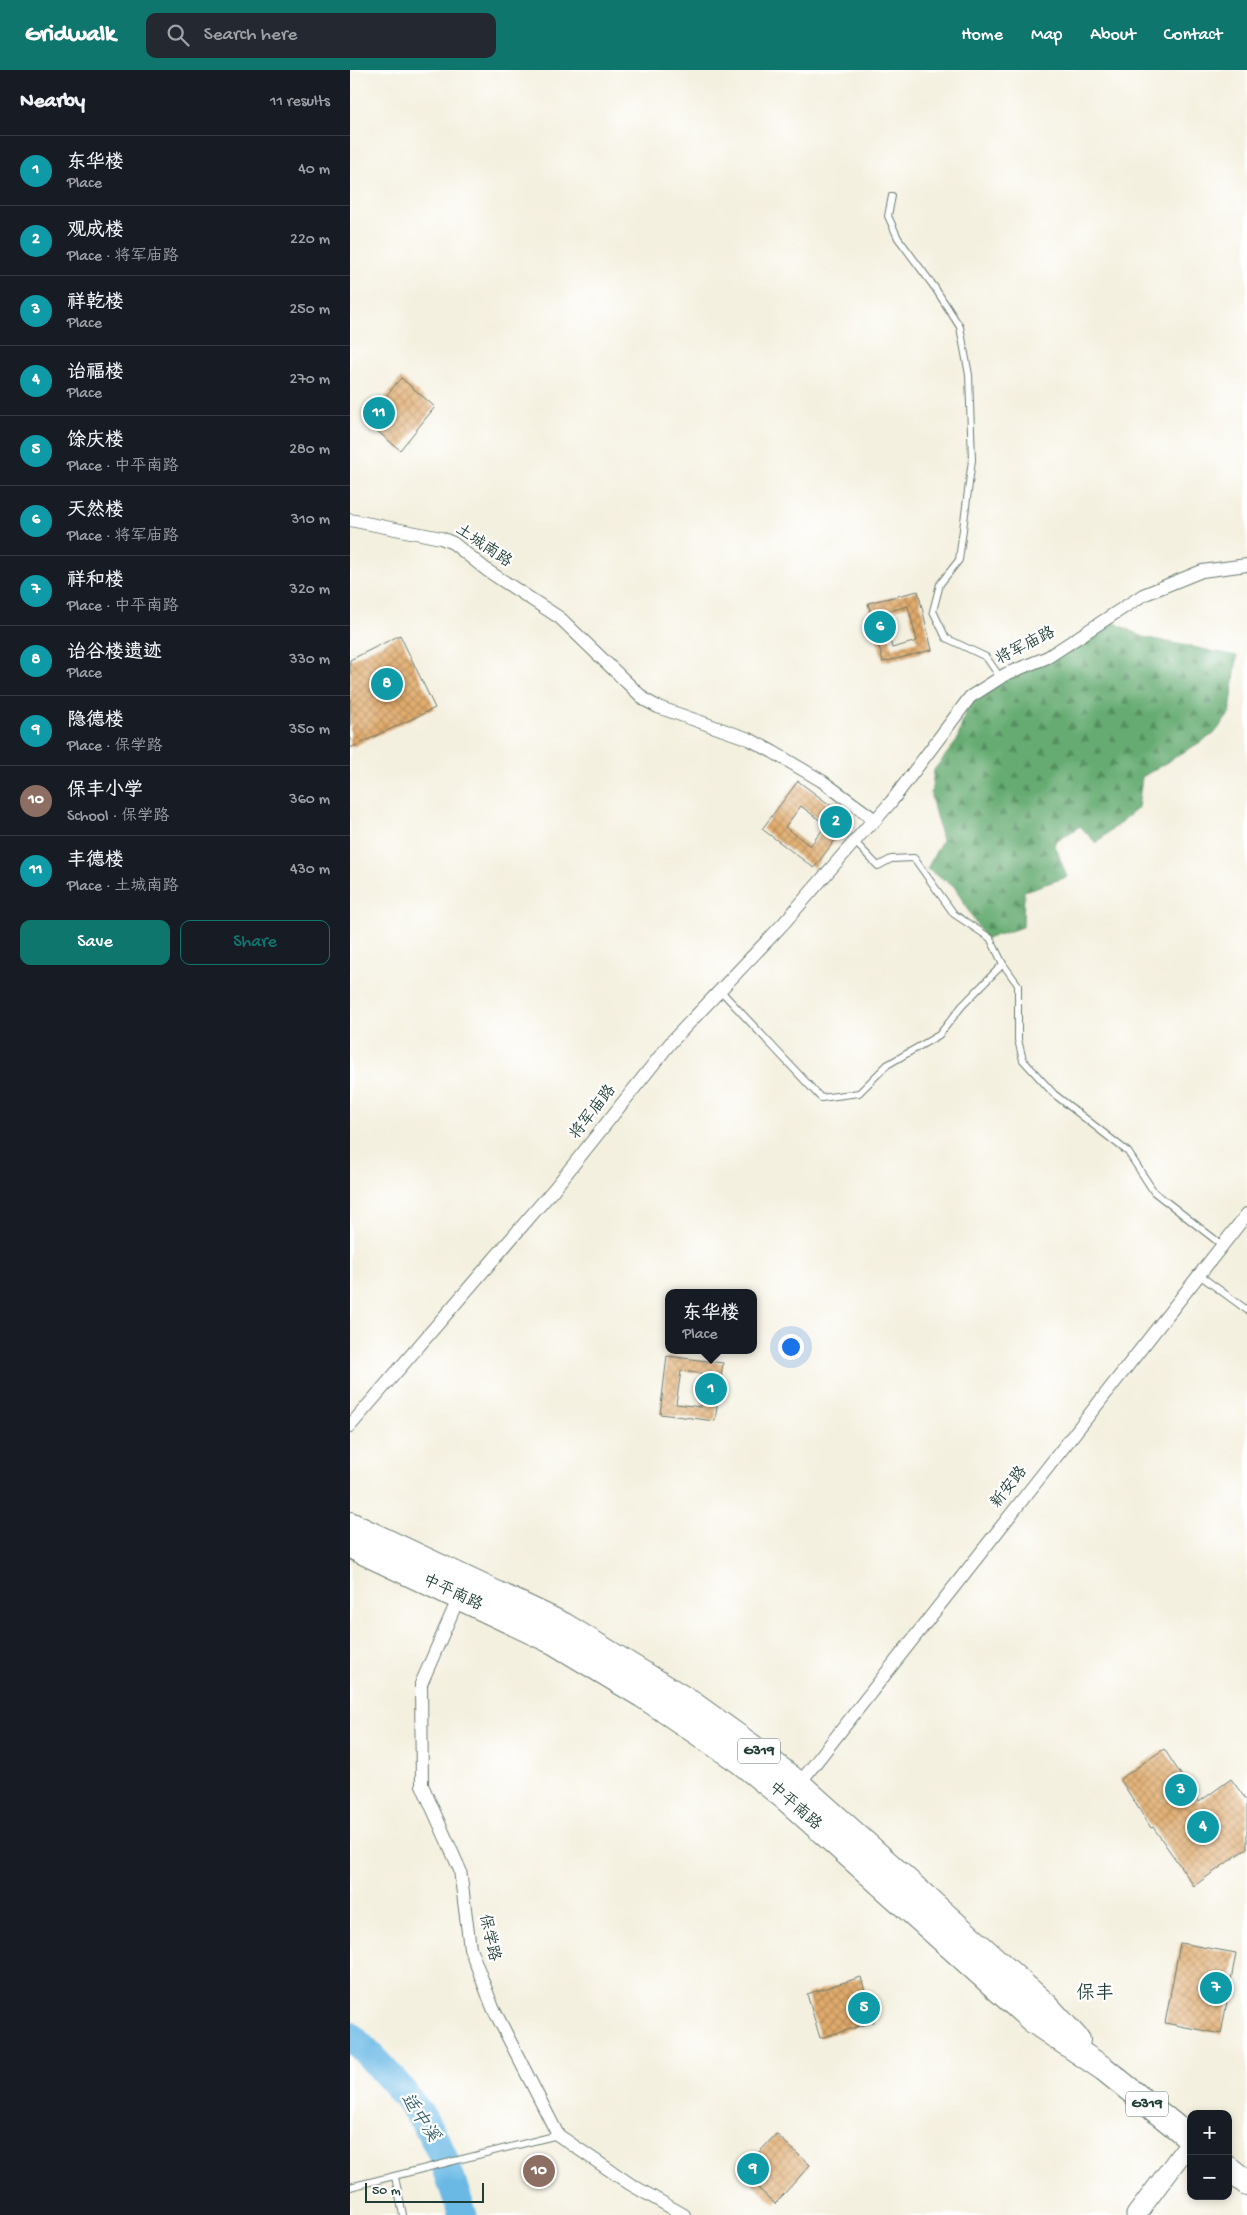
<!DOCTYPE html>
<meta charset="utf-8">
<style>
body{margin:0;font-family:"Gochi Hand","LXGW WenKai TC",sans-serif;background:#242831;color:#f1f3f6}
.controls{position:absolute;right:15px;bottom:15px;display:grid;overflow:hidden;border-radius:10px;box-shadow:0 2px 8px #0003}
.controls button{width:45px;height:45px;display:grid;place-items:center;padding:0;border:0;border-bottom:1px solid #363941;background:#171b24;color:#f1f3f6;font:25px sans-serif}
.scale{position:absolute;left:15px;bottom:12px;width:119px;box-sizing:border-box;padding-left:5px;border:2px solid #1f3d34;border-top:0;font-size:14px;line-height:18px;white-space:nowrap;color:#1f3d34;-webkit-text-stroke:4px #fff;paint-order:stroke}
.you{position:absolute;left:440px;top:1276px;width:18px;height:18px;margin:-12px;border:4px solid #fff;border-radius:50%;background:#1a73e8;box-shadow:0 0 0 8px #1a73e833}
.badge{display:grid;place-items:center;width:32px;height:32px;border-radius:50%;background:#0f766e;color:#fff;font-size:16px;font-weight:700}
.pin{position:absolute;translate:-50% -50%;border:2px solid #fff;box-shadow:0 1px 5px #0006}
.popup{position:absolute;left:315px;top:1219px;width:92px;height:65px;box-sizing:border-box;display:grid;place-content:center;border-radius:10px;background:#171b24;filter:drop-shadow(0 1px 4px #0005);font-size:16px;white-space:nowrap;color:#9ea1a6}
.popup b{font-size:19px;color:#f1f3f6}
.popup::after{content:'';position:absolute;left:50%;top:100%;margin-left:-10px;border:10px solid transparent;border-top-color:#171b24}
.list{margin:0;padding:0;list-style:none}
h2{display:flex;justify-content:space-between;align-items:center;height:65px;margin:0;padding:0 20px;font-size:21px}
h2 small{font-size:16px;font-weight:400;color:#9ea1a6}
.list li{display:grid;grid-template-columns:32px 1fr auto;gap:15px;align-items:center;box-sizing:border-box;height:70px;padding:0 20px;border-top:1px solid #363941}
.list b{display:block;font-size:19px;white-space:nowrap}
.list p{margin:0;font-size:16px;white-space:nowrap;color:#9ea1a6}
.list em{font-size:16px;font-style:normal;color:#9ea1a6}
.actions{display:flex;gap:10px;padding:15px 20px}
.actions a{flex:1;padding:11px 0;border:1px solid #0f766e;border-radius:10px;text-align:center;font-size:18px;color:#0f766e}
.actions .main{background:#0f766e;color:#fff}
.icon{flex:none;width:28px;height:28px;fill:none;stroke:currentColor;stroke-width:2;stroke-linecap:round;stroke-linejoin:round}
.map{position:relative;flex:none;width:897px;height:2145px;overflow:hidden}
header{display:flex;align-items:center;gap:30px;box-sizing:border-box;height:70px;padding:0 25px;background:#0f766e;color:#fff}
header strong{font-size:24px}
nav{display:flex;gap:28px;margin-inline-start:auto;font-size:18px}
.search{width:350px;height:45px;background:#242831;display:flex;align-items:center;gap:12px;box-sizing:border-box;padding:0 18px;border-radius:10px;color:#9ea1a6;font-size:19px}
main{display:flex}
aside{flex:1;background:#171b24}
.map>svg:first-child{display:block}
.forest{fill:url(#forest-firs);stroke:#427453}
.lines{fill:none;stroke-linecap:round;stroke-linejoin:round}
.river{stroke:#6bb9e5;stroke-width:29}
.building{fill:url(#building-cross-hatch);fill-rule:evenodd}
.lane-casing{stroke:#6a7c70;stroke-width:8}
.street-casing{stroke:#6a7c70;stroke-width:14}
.secondary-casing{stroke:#6a7c70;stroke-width:21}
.highway-casing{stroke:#6a7c70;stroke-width:26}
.lane{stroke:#fff;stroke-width:6}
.street{stroke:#fff;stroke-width:12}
.secondary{stroke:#fff;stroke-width:19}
.highway{stroke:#fff;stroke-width:24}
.labels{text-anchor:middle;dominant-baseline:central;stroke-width:4.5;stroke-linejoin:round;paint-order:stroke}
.shield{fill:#fff;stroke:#627771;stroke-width:1}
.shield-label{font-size:15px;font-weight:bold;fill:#1f3d34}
.street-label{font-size:16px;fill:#1f3d34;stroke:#fff}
.water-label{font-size:18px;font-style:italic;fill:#366269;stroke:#fff}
.quarter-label{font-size:19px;fill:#1f3d34;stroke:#fff}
</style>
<header>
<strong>Gridwalk</strong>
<div class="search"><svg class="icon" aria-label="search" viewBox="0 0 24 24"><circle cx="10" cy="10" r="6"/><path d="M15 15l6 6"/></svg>Search here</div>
<nav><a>Home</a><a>Map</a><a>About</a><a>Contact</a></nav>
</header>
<main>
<aside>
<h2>Nearby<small>11 results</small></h2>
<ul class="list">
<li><span class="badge" style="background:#0f9aa8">1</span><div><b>东华楼</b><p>Place</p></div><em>40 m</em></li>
<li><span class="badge" style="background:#0f9aa8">2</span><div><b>观成楼</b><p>Place · 将军庙路</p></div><em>220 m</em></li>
<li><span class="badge" style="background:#0f9aa8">3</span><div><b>祥乾楼</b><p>Place</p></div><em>250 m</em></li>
<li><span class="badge" style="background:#0f9aa8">4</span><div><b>诒福楼</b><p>Place</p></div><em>270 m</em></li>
<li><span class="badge" style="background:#0f9aa8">5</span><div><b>馀庆楼</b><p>Place · 中平南路</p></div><em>280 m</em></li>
<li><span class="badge" style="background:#0f9aa8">6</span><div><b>天然楼</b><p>Place · 将军庙路</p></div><em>310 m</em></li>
<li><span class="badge" style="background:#0f9aa8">7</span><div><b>祥和楼</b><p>Place · 中平南路</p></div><em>320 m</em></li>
<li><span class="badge" style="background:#0f9aa8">8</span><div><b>诒谷楼遗迹</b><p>Place</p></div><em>330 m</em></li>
<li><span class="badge" style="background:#0f9aa8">9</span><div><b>隐德楼</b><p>Place · 保学路</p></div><em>350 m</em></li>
<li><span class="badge" style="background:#8d6e63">10</span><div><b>保丰小学</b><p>School · 保学路</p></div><em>360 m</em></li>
<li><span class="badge" style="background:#0f9aa8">11</span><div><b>丰德楼</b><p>Place · 土城南路</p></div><em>430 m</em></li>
</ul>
<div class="actions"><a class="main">Save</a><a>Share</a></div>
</aside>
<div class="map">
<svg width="897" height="2145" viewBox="0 0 897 2145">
<defs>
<pattern id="forest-firs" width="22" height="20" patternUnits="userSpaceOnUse" patternTransform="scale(1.25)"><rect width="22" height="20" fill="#66ac72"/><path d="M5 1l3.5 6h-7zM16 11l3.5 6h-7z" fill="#538d5e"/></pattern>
<pattern id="building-cross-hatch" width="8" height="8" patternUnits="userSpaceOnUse" patternTransform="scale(1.25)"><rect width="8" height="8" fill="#e1ab6c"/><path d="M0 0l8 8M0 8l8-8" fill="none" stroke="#b68c5a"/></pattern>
</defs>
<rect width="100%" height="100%" fill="#fff"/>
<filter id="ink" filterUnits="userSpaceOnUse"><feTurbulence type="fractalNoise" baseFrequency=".02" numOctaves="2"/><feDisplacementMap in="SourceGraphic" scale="10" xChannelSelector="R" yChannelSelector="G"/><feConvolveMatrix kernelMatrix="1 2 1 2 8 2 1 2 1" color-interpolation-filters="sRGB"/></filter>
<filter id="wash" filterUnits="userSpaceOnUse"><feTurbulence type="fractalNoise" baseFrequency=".0096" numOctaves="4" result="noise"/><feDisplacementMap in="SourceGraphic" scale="20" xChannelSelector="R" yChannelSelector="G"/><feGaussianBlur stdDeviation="1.12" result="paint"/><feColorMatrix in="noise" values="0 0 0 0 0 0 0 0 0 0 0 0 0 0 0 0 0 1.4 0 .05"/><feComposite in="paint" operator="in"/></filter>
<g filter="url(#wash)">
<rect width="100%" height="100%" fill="#f4f0df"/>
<path class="forest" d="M757 549 793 567 887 586 880 643 864 664 792 707 788 738 746 773 730 756 704 773 717 807 674 821 673 857 635 869 604 816 577 799 592 770 581 726 584 700 607 671 620 627Z"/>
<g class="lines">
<path class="river" d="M0 1966C34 1999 70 2036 90 2080 99 2101 105 2124 113 2145"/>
</g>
<g id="blocks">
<g class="building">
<path d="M51 308 85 337 50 380 15 351Z"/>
<path d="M568 521 582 580 533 592 518 533ZM558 536 567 571 542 578 533 543Z"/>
<path d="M50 565 85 638 0 678V590Z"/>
<path d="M448 711 500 750 464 798 412 759ZM451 736 476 755 460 776 435 757Z"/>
<path d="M317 1286 373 1293 365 1351 310 1344ZM331 1301 355 1304 351 1337 326 1334Z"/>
<path d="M814 1679 849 1732 881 1709 897 1731V1778L844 1816 803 1757 801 1758 770 1709Z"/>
<path d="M830 1873 886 1883 871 1964 815 1953Z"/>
<path d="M511 1907 524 1952 470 1968 457 1924Z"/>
<path d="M426 2064 460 2095 425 2134 391 2102Z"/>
</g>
</g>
</g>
<g filter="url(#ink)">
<use href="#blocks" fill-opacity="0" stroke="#6a7c70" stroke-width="1"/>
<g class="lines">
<defs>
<g id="lane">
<path d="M542 126 538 146 548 168 585 218 610 257 619 305 622 390 609 490 590 514 583 541 596 568 636 587 650 607"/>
<path d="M653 894 668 915V970L673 990 704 1024 778 1082 804 1122 872 1175"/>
<path d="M370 920 471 1028 509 1023 537 995 589 965 612 936 653 894 640 868 604 844 564 788 541 789 528 796 505 772"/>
<path d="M848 1204 897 1240"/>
<path d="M45 2107 53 2145"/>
<path d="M0 2117 208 2065"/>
</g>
<g id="street">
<path d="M0 450 91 468 103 473 138 501 210 548 295 630 308 637 399 669 423 682 472 711 524 749 433 854 322 971 204 1119 0 1356"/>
<path d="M521 755 541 732 620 627 656 604 698 587 793 525 852 501 897 495"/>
<path d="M109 1527 71 1614 72 1715 110 1800 120 1878 143 1938 208 2065 280 2114 334 2145"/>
<path d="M449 1714 897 1144"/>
</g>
<path id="secondary" d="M786 2145 841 2071"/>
<g id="highway">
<path d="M0 1454 214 1555 343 1634 400 1675 449 1714 697 1936 728 1970"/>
<path d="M0 1476 205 1573 293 1626 389 1691 436 1729 683 1951 754 1999 841 2069"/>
<path d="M878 2098 897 2113"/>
</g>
</defs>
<use href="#lane" class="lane-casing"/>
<use href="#street" class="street-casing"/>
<use href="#secondary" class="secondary-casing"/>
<use href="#highway" class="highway-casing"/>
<use href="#lane" class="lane"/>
<use href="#street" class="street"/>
<use href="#secondary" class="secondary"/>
<use href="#highway" class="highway"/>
</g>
</g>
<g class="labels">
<g class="shield">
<rect x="388" y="1668.5" width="42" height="25" rx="4"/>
<rect x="776" y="2021.5" width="42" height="25" rx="4"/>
</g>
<g class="shield-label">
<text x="409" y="1681">G319</text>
<text x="797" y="2034">G319</text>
</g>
<g class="street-label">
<text transform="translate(133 477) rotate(34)">土城南路</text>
<text transform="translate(676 577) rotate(-27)">将军庙路</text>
<text transform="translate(244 1043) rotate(-52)">将军庙路</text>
<text transform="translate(660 1418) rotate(-52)">新安路</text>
<text transform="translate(102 1524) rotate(25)">中平南路</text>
<text transform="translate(444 1737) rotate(41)">中平南路</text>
<text transform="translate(138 1868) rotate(77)">保学路</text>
</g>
<g class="water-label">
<text transform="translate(69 2048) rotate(56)">适中溪</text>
</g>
<g class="quarter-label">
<text x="745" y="1924">保丰</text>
</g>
</g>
</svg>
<div class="controls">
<button>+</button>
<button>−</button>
</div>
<div class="scale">50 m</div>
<div class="you"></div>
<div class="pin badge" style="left:361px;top:1319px;background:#0f9aa8">1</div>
<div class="popup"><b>东华楼</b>Place</div>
<div class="pin badge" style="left:486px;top:752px;background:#0f9aa8">2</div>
<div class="pin badge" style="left:831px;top:1720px;background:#0f9aa8">3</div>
<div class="pin badge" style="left:853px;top:1757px;background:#0f9aa8">4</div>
<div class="pin badge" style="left:514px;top:1938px;background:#0f9aa8">5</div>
<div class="pin badge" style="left:530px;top:557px;background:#0f9aa8">6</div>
<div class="pin badge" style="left:866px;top:1918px;background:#0f9aa8">7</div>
<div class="pin badge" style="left:37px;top:614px;background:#0f9aa8">8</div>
<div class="pin badge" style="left:403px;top:2099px;background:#0f9aa8">9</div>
<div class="pin badge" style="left:189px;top:2101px;background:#8d6e63">10</div>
<div class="pin badge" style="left:29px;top:343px;background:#0f9aa8">11</div>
</div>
</main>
